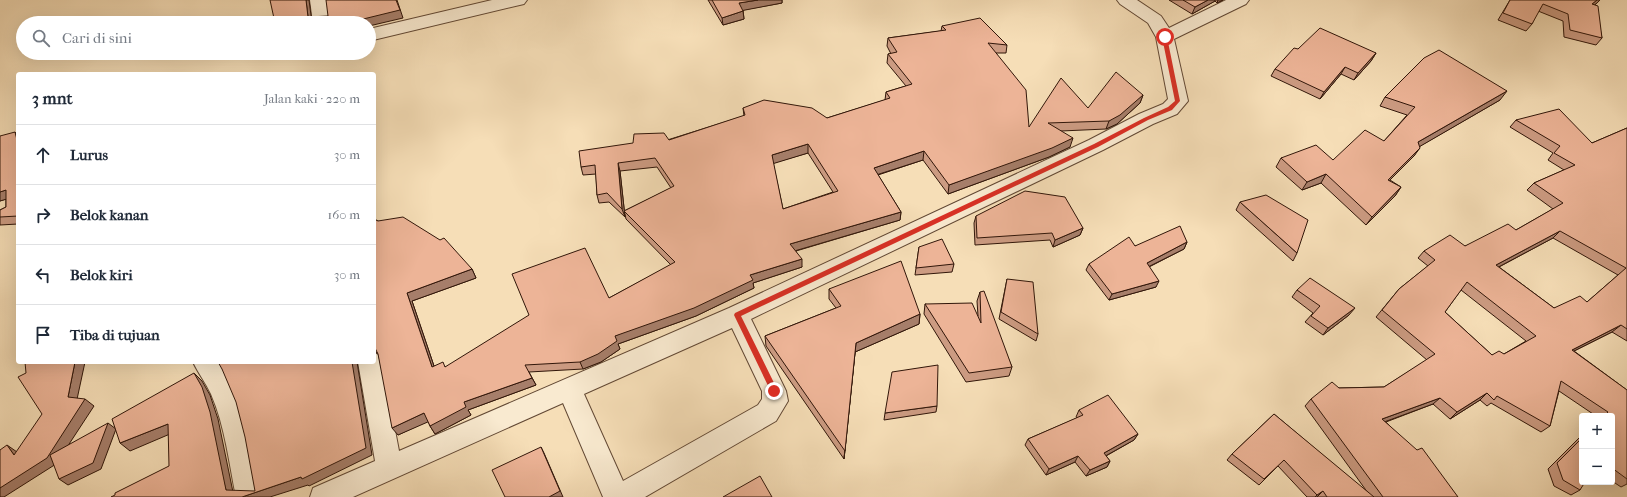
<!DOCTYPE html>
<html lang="id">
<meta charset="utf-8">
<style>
body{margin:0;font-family:"IM FELL French Canon",serif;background:#f2f2f3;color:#1f2937}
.controls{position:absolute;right:12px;bottom:12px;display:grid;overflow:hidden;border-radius:4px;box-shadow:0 4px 16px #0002}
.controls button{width:36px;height:36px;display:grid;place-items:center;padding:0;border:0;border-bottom:1px solid #e0e1e3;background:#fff;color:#1f2937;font:20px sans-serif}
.stop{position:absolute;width:12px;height:12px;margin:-9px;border:3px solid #d93025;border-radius:50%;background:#fff}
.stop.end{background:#d93025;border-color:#fff;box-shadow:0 1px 4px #0008}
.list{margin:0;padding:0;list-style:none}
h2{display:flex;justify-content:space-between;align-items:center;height:52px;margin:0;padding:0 16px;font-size:17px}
h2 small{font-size:13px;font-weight:400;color:#747a83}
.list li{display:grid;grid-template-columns:26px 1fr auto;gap:12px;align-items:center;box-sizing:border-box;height:60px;padding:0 16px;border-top:1px solid #e0e1e3}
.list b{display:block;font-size:15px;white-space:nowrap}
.list em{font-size:13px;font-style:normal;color:#747a83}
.icon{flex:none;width:22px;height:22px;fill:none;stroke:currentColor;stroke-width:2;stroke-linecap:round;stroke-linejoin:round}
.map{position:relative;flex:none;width:1627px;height:497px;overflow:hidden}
.search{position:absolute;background:#fff;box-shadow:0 4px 16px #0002;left:16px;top:16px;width:360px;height:44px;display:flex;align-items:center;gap:10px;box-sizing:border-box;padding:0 14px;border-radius:22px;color:#747a83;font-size:15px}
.panel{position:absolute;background:#fff;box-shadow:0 4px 16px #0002;left:16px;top:72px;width:360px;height:292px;border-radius:4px}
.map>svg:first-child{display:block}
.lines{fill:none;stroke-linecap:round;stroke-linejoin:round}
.minor-casing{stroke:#624834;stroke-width:2}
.minor{fill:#f9ead0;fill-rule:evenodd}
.wall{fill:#cc9b82;stroke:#311609;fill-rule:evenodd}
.shaded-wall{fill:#a67e6a;stroke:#311609}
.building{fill:#edb497;stroke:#311609;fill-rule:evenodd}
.route{fill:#d93025}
</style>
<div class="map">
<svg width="1627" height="497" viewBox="0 0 1627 497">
<rect width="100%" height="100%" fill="#f6deb7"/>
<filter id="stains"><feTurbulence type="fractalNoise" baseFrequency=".005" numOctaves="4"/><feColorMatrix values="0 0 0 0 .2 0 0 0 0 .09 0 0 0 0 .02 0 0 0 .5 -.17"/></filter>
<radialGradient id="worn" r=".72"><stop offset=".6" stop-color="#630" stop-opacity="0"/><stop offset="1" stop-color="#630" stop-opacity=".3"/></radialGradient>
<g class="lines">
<defs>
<g id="minor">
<path d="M310 0H328L331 23H313Z"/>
<path d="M492 0H527L524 4 369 41V29Z"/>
<path d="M1117 0H1137L1161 16 1169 28 1226 0H1249L1246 4 1174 39 1188 101 1177 114 1153 124 1103 150 751 319 786 391 788 401 776 421 645 497H603L563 403 353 497H310L313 488 375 461 358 362H374V353L379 355 382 362 399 451 729 308 1089 140 1139 114 1163 104 1168 99 1156 37 1148 23 1120 4ZM732 328 762 391V399L758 405 623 481 584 394Z"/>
<path d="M193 362H219C246 402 253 451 262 497H236C229 463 225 426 211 394 206 383 198 373 193 362Z"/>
</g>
</defs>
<use href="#minor" class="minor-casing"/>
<use href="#minor" class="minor"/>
</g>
<g class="wall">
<path d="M708 0H782V3L743 10 744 19 723 25Z"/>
<path d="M1169 0H1223L1217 3 1215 1 1192 14Z"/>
<path d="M1510 0H1600L1595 5 1602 38 1596 45 1564 37 1563 21 1538 11 1532 24 1526 31 1498 20Z"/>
<path d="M942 26 1007 45 1006 53H996L1029 127 1088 108 1143 95 1140 103 1117 124 1106 129 1061 131 1070 147 1049 157 948 194 923 160 878 175 901 212 900 220 796 251 802 267 753 283 754 288 696 316 618 344 620 349 601 362 583 369 529 372 536 385 468 410 471 415 435 434 430 426 428 421 398 435 378 353 374 352V219L472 269 476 278 412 301 434 366 446 367 609 298 671 265 626 219 624 211 671 188 657 167 620 171 625 217 609 202 599 203 597 195 596 174 583 175 581 167 744 116 743 108 827 118 885 100 886 92 906 86 887 63 888 54H891L887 46 888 38 941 31ZM808 153 833 192 783 209 773 163Z"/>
<path d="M1298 49 1376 53 1371 61 1354 80 1341 74 1320 99 1271 76 1275 69Z"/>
<path d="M1385 97 1500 100 1420 146 1414 156 1390 180 1401 187 1395 196 1366 225 1321 183 1302 190 1276 167 1281 158 1333 160 1384 141 1407 115 1380 106Z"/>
<path d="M1516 120 1592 143 1627 128V341L1612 332 1574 351 1627 390V484L1621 487 1612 481V416H1596L1559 391 1550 426 1541 432 1491 403 1487 406 1480 400 1450 419 1433 404 1386 422 1458 497H1307L1278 466 1259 485 1227 460 1232 454 1274 414 1368 493 1305 406 1311 399 1339 388 1384 387 1427 360 1376 317 1399 289 1428 266 1418 258 1424 251 1465 246 1516 230 1553 209 1527 190 1534 183 1564 170 1548 160 1553 153 1510 127ZM1553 238 1618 275 1587 302 1554 308 1499 267ZM1461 290 1526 341 1504 354 1492 355 1445 312Z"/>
<path d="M15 132 18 135V224L0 225V210L6 207V199L0 201Z"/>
<path d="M1240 202 1297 253 1293 261 1236 210Z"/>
<path d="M976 216 1083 228 1080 235 1053 247 1050 240 975 245 974 223Z"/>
<path d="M1187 242 1184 249 1149 267 1156 287 1109 300 1086 270 1089 264 1135 246Z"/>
<path d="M919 247 954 264 952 272 915 275Z"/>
<path d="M1007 279 1038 334 1036 341 999 319Z"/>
<path d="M829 289 920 314 919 324 855 352 844 459 766 346 765 336 836 308 829 299Z"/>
<path d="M1297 290 1349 315 1323 335 1305 322 1313 313 1292 297Z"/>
<path d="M980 292 1012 367 1009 376 966 382 924 314 925 304 978 316 977 301Z"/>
<path d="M937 406 936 412 884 420 885 413Z"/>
<path d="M1079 410 1138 434 1134 440 1106 456 1110 461 1107 467 1086 476 1075 462 1046 475 1025 445 1028 439 1077 418 1076 417Z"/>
<path d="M1582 435V482L1580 490 1571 495 1554 486 1548 469Z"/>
</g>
<g class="shaded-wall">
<path d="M306 0H309L312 23 308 17Z"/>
<path d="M396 0H397L403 18 369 26V23H347Z"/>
<path d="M758 0H782V3L740 11 739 3Z"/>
<path d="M1208 0H1215V1L1192 14 1195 7Z"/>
<path d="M1218 0H1223L1217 3Z"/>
<path d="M1597 0H1600L1597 3 1586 11 1592 4Z"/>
<path d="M743 11 744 19 723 25 722 18Z"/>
<path d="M1376 53 1371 61 1354 80 1358 73Z"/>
<path d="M1345 67 1341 74 1320 99 1324 92Z"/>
<path d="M1507 91 1500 100 1412 151 1418 142Z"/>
<path d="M1143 95 1140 103 1117 124 1106 129 1109 121Z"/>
<path d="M15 132 18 135V144Z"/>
<path d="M1073 138 1070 147 1049 157 948 194 949 185Z"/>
<path d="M808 144V153L772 164V155Z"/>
<path d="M1420 148 1414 156 1382 188 1388 180Z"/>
<path d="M924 151 923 160 873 176 874 168Z"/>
<path d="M618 163 620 171 625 217 622 209Z"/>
<path d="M1326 174 1321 183 1302 190 1307 182Z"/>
<path d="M1401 187 1395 196 1366 225 1372 217Z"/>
<path d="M6 190 14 197 0 201V192Z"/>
<path d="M901 212 900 220 791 252 790 244Z"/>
<path d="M1083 228 1080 235 1053 247 1055 240Z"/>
<path d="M1560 231 1553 238 1489 272 1496 265Z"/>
<path d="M1187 242 1184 249 1144 269 1147 263Z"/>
<path d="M802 259V267L753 283 754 288 696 316 618 344 620 349 601 362 583 369 580 362 615 336 750 275Z"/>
<path d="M472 269 476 278 412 301 437 375 432 367 407 293Z"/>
<path d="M1159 281 1156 287 1109 300 1112 294Z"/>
<path d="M1355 308 1349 315 1323 335 1328 328Z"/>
<path d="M920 314 919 324 855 352 844 459 856 343Z"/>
<path d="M1621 325 1612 332 1564 356 1572 350Z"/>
<path d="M75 362H85L76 404 68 397Z"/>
<path d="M352 362H357L372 455 309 486 308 485 270 497H242L301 477Z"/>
<path d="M194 373 202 381 210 395 218 419 234 497 226 490Z"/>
<path d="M532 378 536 385 468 410 471 415 435 434 430 426 464 402Z"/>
<path d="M1487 393 1480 400 1450 419 1457 412Z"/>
<path d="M1440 398 1433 404 1376 425 1382 419Z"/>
<path d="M85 399 94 406 56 464 4 497H0V488Z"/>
<path d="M424 413 430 421 398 435 392 428Z"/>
<path d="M108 423 116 429 101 469 68 485 59 479Z"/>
<path d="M168 424 177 431 130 451 120 443Z"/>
<path d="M1138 434 1134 440 1100 459 1104 453Z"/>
<path d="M7 445 17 452 14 455Z"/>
<path d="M541 447 544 453 563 497H549Z"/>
<path d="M1078 456 1075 462 1046 475 1049 469Z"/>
<path d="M1110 461 1107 467 1086 476 1090 470Z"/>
<path d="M1323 491 1317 497H1315L1317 495Z"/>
</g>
<g class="building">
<path d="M270 0H306L308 17 328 16 326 0H396L400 10 347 23H275Z"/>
<path d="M712 0H758L739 3 743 11 722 18Z"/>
<path d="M1183 0H1208L1195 7Z"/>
<path d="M1510 0H1597L1592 4 1598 6 1602 38 1570 30 1568 14 1543 4 1532 24 1503 13Z"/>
<path d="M980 18 1007 45 988 43 1026 90 1029 127 1061 78 1088 108 1116 72 1143 95 1120 115 1109 121 1048 123 1073 138 1052 148 949 185 924 151 874 168 901 212 790 244 802 259 750 275 753 280 694 308 615 336 617 341 598 354 580 362 525 365 532 378 464 402 466 407 430 426 424 413 392 428 378 354 374 346V219L378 221 403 217 440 240 444 238 472 269 407 293 432 367 443 362 445 367 529 315 512 274 585 248 609 298 675 262 624 211 674 186 655 158 618 163 622 209 607 193 597 195 595 165 581 167 579 151 633 143 634 134 664 133 669 140 745 115 743 108 764 100 812 108 827 118 890 98 886 92 912 84 888 54 897 52 888 38 946 30 942 26ZM808 144 838 191 783 209 772 155Z"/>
<path d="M1320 28 1376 53 1358 73 1345 67 1324 92 1275 69 1294 48 1298 49Z"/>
<path d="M1439 50 1507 91 1418 142 1420 148 1388 180 1401 187 1372 217 1326 174 1307 182 1281 158 1316 145 1333 160 1365 130 1384 141 1415 107 1385 97 1424 58Z"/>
<path d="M1559 109 1592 143 1627 128V329L1621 325 1572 350 1627 390V479L1612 468V416H1604L1608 412 1561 381 1550 426 1497 396 1494 400 1487 393 1457 412 1440 398 1382 419 1417 450 1422 448 1458 497H1383L1311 399 1332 382 1339 388 1384 387 1435 354 1382 310 1399 289 1435 260 1424 251 1450 235 1465 246 1508 224 1516 230 1563 203 1534 183 1575 165 1554 153 1560 146 1516 120ZM1560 231 1626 268 1587 302 1580 296 1554 308 1496 265ZM1467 282 1536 336 1504 354 1499 351 1492 355 1445 312Z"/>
<path d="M15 132 18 144V216L0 217V210L6 207V190L0 192V136Z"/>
<path d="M1025 191 1065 197 1083 228 1055 240 1052 233 977 238 976 216Z"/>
<path d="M1266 195 1308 220 1297 253 1240 202Z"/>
<path d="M1180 226 1187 242 1147 263 1159 281 1112 294 1089 264 1129 237 1135 246Z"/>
<path d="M942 239 954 264 916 268 919 247Z"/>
<path d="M901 261 920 314 856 343 845 451 765 336 841 306 829 289Z"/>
<path d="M1310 278 1355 308 1328 328 1311 316 1320 306 1297 290Z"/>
<path d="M1007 279 1033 282 1038 334 1001 312Z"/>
<path d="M984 291 1012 367 969 373 925 304 972 303 981 323 980 292Z"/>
<path d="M25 362H75L68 397 85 399 47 458 0 488V450L7 445 14 455 42 414 18 377 26 373Z"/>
<path d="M218 362H352L366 448 302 479 301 477 242 497H111L115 495V493L169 466 168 424 120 443 112 419 194 373 202 387 210 412 226 490 255 491 245 437 236 402 222 369Z"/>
<path d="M938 365 937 406 885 413 892 372Z"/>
<path d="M1108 395 1138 434 1104 453 1110 461 1090 470 1078 456 1049 469 1028 439 1083 415 1079 410Z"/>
<path d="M1274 414 1374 497H1327L1323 491 1317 495 1284 460 1264 479 1232 454Z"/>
<path d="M108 423 93 463 59 479 50 455Z"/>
<path d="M1582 438V482H1585L1580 490 1563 480 1557 463Z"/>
<path d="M541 447 560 491 549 497H505L492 470Z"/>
<path d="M760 476 772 497H723Z"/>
</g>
<path class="route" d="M1165 36 1167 37 1180 101 1172 110 1148 120 1098 147 741 316 778 391 777 394H772L734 315 735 313 1094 144 1144 118 1168 107 1175 101 1162 37Z"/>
<rect width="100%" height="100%" filter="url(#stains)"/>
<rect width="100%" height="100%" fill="url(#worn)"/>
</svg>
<div class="controls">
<button>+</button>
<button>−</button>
</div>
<div class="stop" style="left:1165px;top:37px"></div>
<div class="stop end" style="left:774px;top:391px"></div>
<div class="search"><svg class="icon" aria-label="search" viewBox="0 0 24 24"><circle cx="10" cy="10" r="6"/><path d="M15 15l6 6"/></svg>Cari di sini</div>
<section class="panel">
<h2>3 mnt<small>Jalan kaki · 220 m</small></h2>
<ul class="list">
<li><svg class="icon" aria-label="ahead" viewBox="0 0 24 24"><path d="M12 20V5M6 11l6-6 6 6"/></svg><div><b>Lurus</b></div><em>30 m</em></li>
<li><svg class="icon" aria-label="right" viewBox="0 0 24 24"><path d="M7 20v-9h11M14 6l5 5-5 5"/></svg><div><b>Belok kanan</b></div><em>160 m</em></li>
<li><svg class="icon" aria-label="left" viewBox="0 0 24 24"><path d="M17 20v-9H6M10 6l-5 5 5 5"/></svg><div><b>Belok kiri</b></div><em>30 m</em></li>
<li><svg class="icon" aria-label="arrive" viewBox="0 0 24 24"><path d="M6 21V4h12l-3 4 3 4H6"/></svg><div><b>Tiba di tujuan</b></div></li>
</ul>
</section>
</div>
